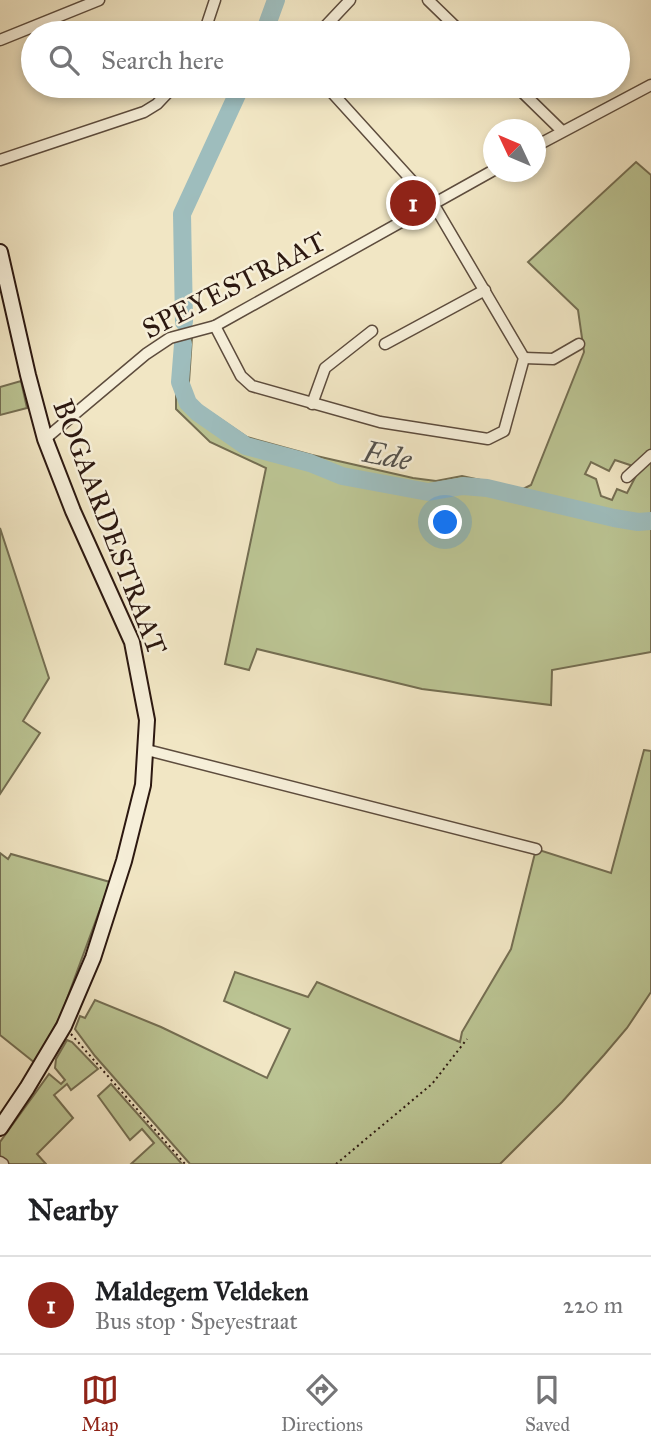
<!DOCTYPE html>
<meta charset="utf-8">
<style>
body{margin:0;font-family:"IM FELL Great Primer",serif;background:#f6f6f6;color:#202124}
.compass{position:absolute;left:483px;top:119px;width:63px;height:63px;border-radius:50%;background:#fff;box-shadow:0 4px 10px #0003;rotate:314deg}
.you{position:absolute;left:446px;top:523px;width:24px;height:24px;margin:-18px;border:5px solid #fff;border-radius:50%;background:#1a73e8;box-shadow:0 0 0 10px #1a73e833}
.badge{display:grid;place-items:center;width:46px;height:46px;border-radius:50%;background:#8f2418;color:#fff;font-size:23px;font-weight:700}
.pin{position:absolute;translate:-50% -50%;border:4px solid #fff;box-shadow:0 2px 7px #0006}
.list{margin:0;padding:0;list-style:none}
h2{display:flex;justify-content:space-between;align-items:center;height:91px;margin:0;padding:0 28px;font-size:30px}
h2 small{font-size:23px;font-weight:400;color:#757577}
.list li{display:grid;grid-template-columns:46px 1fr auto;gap:21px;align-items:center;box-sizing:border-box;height:98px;padding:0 28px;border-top:2px solid #e0e0e0}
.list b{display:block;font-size:26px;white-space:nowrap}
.list p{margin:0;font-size:23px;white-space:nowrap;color:#757577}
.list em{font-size:23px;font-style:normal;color:#757577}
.icon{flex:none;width:38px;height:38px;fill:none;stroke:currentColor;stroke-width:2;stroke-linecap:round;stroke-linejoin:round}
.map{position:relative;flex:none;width:651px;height:1164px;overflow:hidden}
.search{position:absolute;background:#fff;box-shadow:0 4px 10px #0003;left:21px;right:21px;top:21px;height:77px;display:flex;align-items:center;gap:18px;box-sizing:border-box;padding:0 24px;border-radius:38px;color:#757577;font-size:26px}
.sheet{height:189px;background:#fff}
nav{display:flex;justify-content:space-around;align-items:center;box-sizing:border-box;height:98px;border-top:2px solid #e0e0e0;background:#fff;font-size:19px;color:#757577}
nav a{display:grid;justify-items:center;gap:4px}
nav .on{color:#8f2418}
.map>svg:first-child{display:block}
.green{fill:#bbc493;stroke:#746e52;stroke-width:2}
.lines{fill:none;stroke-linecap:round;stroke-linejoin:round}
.river{stroke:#9ebdbd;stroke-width:18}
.street-casing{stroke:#5d4c3d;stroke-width:13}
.secondary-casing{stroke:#2c1810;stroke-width:18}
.path{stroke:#2c1810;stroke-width:2;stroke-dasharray:2 3.5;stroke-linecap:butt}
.street{stroke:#f6efd9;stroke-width:10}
.secondary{stroke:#f6efd9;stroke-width:14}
.labels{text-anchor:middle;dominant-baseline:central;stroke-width:5;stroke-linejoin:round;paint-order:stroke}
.street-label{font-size:28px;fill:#2c1810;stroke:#f6efd9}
.water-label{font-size:30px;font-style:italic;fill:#54524d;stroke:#f6efd9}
</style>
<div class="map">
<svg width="651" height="1164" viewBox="0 0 651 1164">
<rect width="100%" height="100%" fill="#f1e6c4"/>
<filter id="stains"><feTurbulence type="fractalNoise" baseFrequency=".00286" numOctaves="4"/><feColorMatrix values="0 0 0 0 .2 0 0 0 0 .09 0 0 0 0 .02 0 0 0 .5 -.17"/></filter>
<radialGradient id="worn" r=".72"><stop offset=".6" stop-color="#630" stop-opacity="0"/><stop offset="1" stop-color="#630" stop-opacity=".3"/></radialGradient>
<g class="green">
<path d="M636 162 651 175V449L633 466 615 460 609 471 591 462 585 474 596 479 601 496 612 500 617 489 627 493 638 472 651 460V517H621L567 504 564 512 612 523 651 526V652L552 670 551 705 422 689 257 649 249 670 225 664 266 468 210 442 176 409V342L192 337 188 397 247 437 312 455 413 478 436 481 462 476 523 489 531 485 584 352 578 310 528 262Z"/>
<path d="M21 381 27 408 0 415V387Z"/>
<path d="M0 528 49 678 23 721 40 733 0 794Z"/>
<path d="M644 750 651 751V992L627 1028 604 1055 562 1102 500 1164H190L95 1056 75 1029 80 1016 85 1018 95 1000 161 1027 267 1078 290 1029 224 1001 235 972 308 997 317 982 460 1042 462 1032 511 949 536 849 611 873Z"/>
<path d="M0 853 8 859 11 854 110 882 61 1015 35 1063 0 1035Z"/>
<path d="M67 1040 72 1042 98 1069 71 1090 67 1084 54 1095 73 1118 37 1154 46 1164H0V1142L49 1074 61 1084 65 1080 55 1068 56 1059Z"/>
<path d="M111 1084 182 1164H131L154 1143 142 1129 130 1140 98 1096Z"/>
</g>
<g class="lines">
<g class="river">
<path d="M264 33 276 0"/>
<path d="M184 322 182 214 241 86"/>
<path d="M183 344 180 382 188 403 197 412 246 446 310 463 342 476 428 492 463 486 487 488 614 518 638 522 651 521"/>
</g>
<defs>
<g id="street">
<path d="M428 0 462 33"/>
<path d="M204 33 215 0"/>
<path d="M319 33 350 0"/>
<path d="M0 40 99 0"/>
<path d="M516 86 561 130"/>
<path d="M536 146 651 85"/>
<path d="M0 160 144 112 157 104 174 86"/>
<path d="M215 326 241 376 252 386 380 422 488 439 504 431 524 358 434 205 326 86"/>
<path d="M385 344 485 290"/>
<path d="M524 358 553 359 579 344"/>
<path d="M312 404 325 368 372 331"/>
<path d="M45 439 146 354 170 338 215 326 494 170"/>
<path d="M627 477 651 455"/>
<path d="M147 750 536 849"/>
<path d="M0 1162 3 1164"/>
</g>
<path id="secondary" d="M0 252 28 375 45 439 73 511 132 642 147 720 143 785 124 861 93 958 64 1026 27 1088 0 1128"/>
</defs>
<use href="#street" class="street-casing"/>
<use href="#secondary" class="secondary-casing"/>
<g class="path">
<path d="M71 1034 185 1164"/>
<path d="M336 1164 432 1084 467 1039"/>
</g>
<use href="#street" class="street"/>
<use href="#secondary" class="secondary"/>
</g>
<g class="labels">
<g class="street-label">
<text transform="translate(234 285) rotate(-27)">SPEYESTRAAT</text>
<text transform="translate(110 527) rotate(69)">BOGAARDESTRAAT</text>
</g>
<g class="water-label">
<text transform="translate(387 456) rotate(11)">Ede</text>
</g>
</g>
<rect width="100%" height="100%" filter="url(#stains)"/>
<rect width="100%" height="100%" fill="url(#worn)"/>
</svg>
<svg class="compass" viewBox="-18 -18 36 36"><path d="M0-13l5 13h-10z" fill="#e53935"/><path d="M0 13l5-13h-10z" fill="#757577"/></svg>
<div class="you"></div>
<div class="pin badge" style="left:413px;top:203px">1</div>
<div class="search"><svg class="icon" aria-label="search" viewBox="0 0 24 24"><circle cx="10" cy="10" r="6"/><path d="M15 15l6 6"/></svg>Search here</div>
</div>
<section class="sheet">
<h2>Nearby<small></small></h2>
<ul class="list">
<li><span class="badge">1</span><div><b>Maldegem Veldeken</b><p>Bus stop · Speyestraat</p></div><em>220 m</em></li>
</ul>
</section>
<nav>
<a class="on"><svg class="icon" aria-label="map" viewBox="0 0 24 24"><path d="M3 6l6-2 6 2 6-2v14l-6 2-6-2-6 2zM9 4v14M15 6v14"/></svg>Map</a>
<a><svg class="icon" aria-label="directions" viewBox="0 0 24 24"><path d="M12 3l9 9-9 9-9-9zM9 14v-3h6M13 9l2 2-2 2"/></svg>Directions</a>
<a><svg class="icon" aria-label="saved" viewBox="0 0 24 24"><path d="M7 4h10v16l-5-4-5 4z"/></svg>Saved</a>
</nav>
